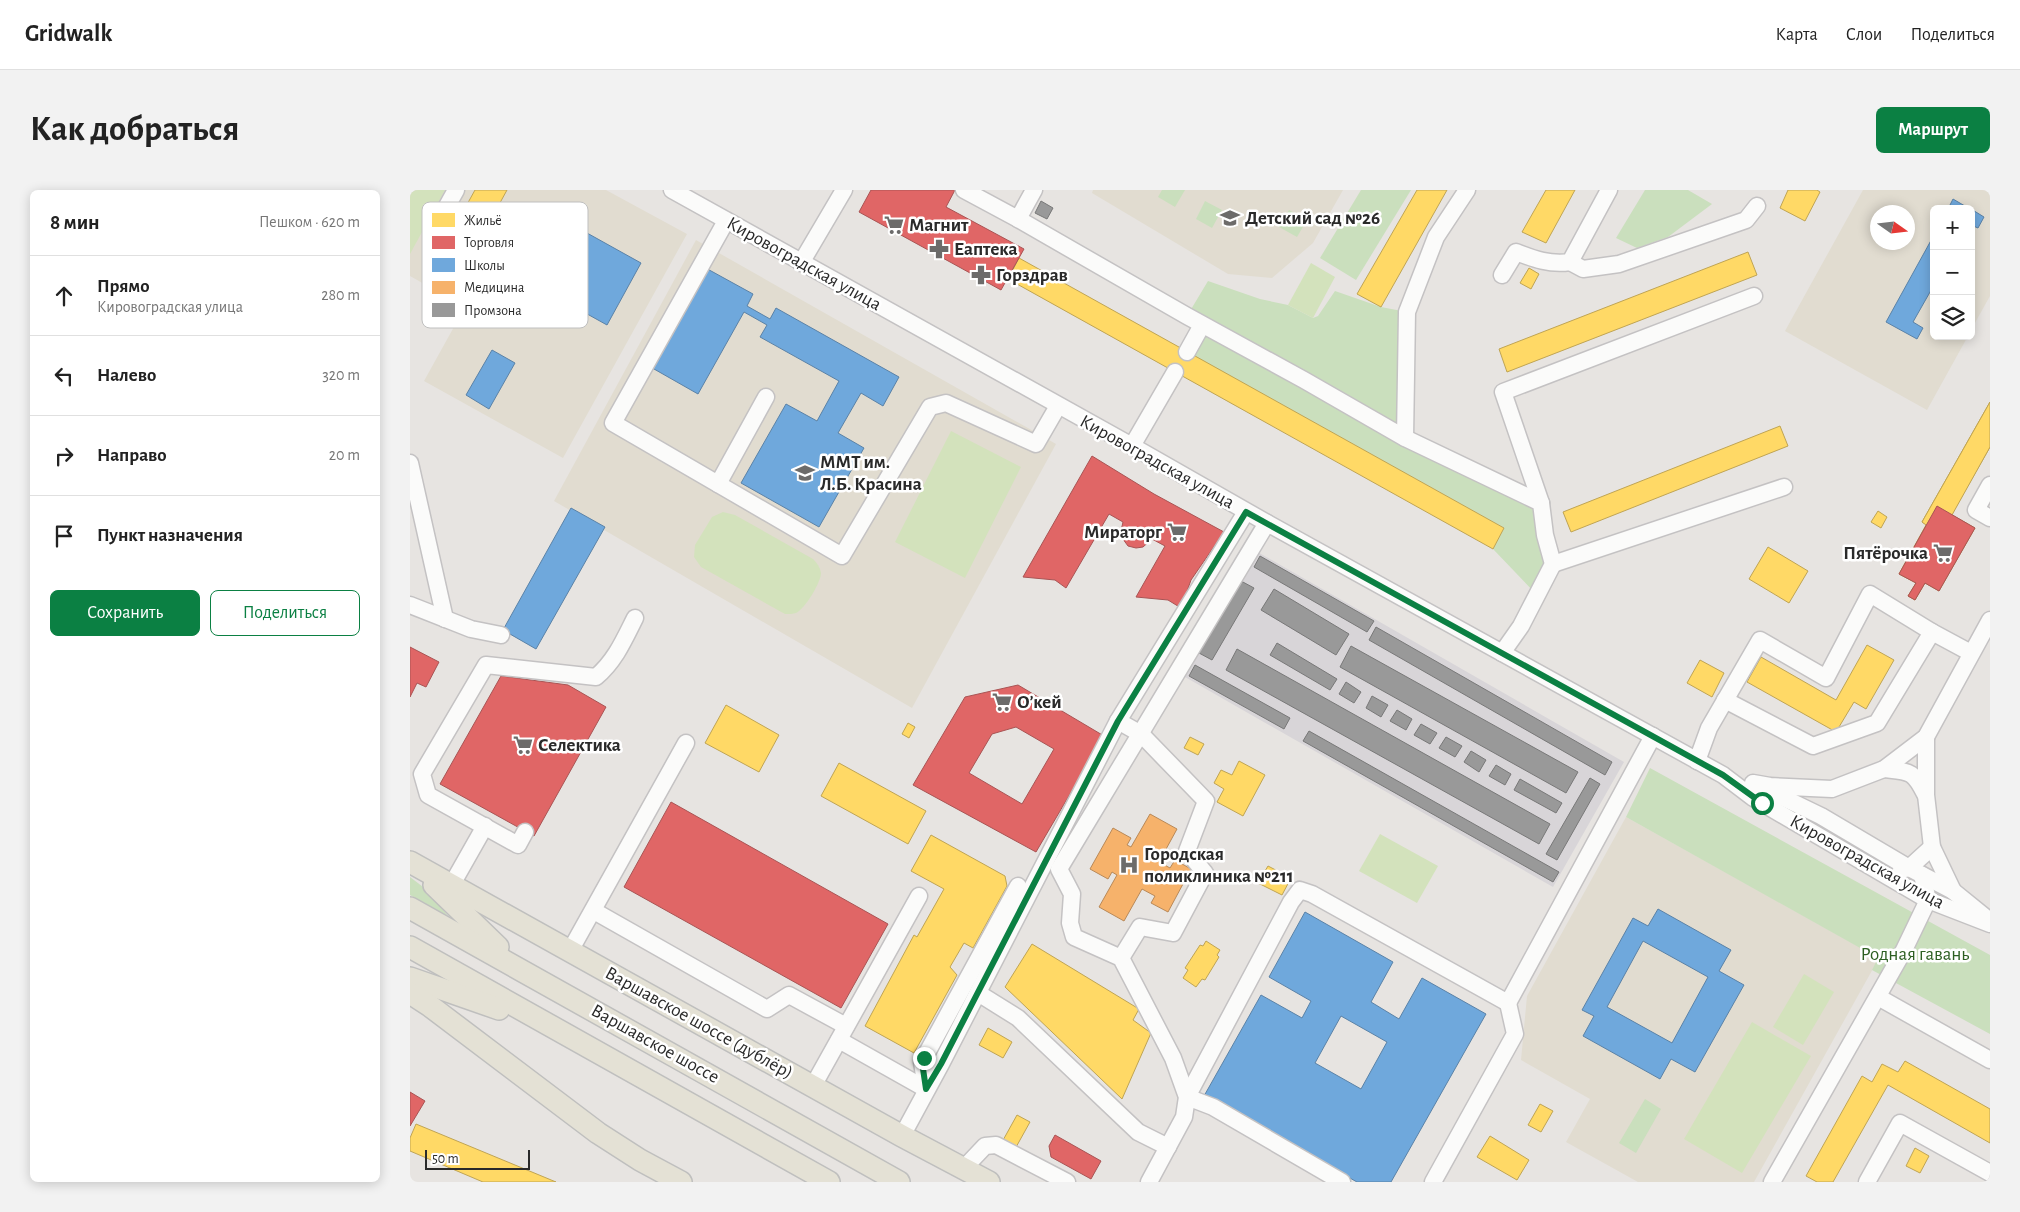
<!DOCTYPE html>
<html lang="ru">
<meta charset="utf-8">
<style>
body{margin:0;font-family:"Alegreya Sans",sans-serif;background:#f2f2f2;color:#222}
.controls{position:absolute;right:15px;top:15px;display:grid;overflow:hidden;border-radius:8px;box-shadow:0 2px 12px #0003}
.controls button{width:45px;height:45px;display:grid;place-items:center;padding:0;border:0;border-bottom:1px solid #e0e0e0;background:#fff;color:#222;font:25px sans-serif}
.compass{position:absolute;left:1460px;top:15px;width:45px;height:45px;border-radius:50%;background:#fff;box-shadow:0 2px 12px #0003;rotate:104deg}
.scale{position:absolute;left:15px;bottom:12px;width:105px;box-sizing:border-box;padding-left:5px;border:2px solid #2a2a2a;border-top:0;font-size:14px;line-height:18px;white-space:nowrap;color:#2a2a2a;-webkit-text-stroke:4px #fff;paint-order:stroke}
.stop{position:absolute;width:15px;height:15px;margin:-11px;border:4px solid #0b8043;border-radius:50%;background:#fff}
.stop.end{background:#0b8043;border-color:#fff;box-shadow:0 1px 5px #0008}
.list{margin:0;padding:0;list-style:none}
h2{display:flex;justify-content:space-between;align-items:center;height:65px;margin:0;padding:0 20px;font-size:21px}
h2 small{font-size:16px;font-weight:400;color:#767676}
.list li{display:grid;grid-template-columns:32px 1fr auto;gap:15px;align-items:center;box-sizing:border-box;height:80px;padding:0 20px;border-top:1px solid #e0e0e0}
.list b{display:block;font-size:19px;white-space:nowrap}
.list p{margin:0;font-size:16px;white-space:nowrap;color:#767676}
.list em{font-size:16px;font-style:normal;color:#767676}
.actions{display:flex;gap:10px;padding:15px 20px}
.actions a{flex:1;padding:11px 0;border:1px solid #0b8043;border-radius:8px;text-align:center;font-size:18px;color:#0b8043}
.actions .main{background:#0b8043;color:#fff}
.icon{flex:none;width:28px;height:28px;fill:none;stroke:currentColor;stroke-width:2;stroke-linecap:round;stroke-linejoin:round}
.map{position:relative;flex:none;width:1580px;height:992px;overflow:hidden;border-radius:8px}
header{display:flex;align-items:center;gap:30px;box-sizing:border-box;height:70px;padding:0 25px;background:#fff;border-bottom:1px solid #e0e0e0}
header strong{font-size:24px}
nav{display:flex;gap:28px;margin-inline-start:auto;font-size:18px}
.intro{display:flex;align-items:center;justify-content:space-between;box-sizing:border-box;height:120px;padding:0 30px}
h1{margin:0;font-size:35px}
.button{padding:12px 22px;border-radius:8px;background:#0b8043;color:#fff;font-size:18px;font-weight:700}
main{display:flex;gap:30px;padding:0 30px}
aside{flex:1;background:#fff;border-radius:8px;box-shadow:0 2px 12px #0003}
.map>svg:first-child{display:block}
.industrial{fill:#d8d5d8}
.education{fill:#e1dcd0;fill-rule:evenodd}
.green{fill:#cadfbd}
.pitch{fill:#d3e2bc}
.homes{fill:#ffd966;stroke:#bfa454}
.shops{fill:#e06666;stroke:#a95454;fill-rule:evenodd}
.schools{fill:#6fa8dc;stroke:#5a82a7;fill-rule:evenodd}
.health{fill:#f6b26b;stroke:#b98958}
.industry{fill:#999;stroke:#787878}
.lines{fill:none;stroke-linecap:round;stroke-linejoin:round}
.minor-casing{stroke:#c4c2c3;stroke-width:19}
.major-casing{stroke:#bfbfbe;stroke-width:24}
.minor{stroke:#fbfbfa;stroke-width:16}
.major{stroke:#e4e1d5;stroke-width:21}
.route{stroke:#0b8043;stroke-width:6}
.labels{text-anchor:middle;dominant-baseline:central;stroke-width:5;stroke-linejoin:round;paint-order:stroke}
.poi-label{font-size:19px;font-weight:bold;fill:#2a2a2a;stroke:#fff;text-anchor:start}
.street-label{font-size:19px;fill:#2a2a2a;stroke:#fff}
.park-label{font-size:19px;fill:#2d5f22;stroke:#fff}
.key{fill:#fff;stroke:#bfbfbf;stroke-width:1}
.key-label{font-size:14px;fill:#2a2a2a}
</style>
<header>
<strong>Gridwalk</strong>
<nav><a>Карта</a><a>Слои</a><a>Поделиться</a></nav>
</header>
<div class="intro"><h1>Как добраться</h1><a class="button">Маршрут</a></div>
<main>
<aside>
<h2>8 мин<small>Пешком · 620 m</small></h2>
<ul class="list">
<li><svg class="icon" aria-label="ahead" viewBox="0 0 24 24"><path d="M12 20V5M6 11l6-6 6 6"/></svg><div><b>Прямо</b><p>Кировоградская улица</p></div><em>280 m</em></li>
<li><svg class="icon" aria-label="left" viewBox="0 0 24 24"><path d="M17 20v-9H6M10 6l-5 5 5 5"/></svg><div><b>Налево</b></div><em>320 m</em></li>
<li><svg class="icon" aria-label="right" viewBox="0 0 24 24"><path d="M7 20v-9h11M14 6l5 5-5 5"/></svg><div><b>Направо</b></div><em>20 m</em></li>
<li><svg class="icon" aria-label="arrive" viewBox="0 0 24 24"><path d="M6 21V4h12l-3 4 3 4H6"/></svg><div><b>Пункт назначения</b></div></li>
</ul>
<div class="actions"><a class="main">Сохранить</a><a>Поделиться</a></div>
</aside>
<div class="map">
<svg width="1580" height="992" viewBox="0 0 1580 992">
<rect width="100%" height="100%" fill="#e7e4e1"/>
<path class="industrial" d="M846 361 1214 572 1143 697 775 487Z"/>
<g class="education">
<path d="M0 0H196L277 44 153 268 14 191 55 117 0 86Z"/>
<path d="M683 0H933L903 53 862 88 818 84 682 3Z"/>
<path d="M1453 0H1580V106L1561 140V19H1524V146H1558L1517 220 1375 141ZM1468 22H1498V52H1468Z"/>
<path d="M286 50 646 254 502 518 144 311Z"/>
<path d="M1216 627 1469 768 1344 992H1228L1156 952 1180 909 1111 870 1117 806Z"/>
</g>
<g class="green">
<path d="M752 0H775L765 17 748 7Z"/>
<path d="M951 0H1001L946 90 910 68Z"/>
<path d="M1235 0H1278L1302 14 1258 47 1227 58 1206 48Z"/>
<path d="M795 11 812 20 802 38 786 29Z"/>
<path d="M879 20 897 30 887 47 869 37Z"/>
<path d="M798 91 850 109 878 115 903 128 908 126 925 101 971 117 997 122 995 248 1131 313 1143 374 1127 405 1083 359 1094 338 777 162 792 135 777 126Z"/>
<path d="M1240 578 1580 765V844L1462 780 1468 768 1216 627Z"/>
<path d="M0 687 17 700 38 726 0 705Z"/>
<path d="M1235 909 1251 919 1226 963 1209 953Z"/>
</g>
<g class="pitch">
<path d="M0 0H35L0 64Z"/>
<path d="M901 73 925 87 903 128 878 115Z"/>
<path d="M541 241 611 277 555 388 485 352Z"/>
<path d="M313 322 325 325 403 369C407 373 410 377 411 383 411 392 395 419 386 423 383 424 379 424 375 424L291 377 284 367 285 355 302 327Z"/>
<path d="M970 644 1028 676 1007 713 949 681Z"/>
<path d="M1394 784 1424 802 1393 855 1363 837Z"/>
<path d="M1342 832 1401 866 1332 983 1274 949Z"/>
</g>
<g class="homes">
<path d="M65 0H97L44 97 19 83Z"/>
<path d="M1007 0H1037L971 117 947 104Z"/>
<path d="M1136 0H1165L1136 53 1112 42Z"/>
<path d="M1378 0H1407L1410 2 1395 31 1370 18Z"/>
<path d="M1338 62 1347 85 1097 182 1089 159Z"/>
<path d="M609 68 1094 338 1083 359 598 89Z"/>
<path d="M1119 78 1129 84 1121 99 1110 93Z"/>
<path d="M1580 212V257L1531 343 1512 332Z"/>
<path d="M1580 212V257L1542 325 1565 338 1529 401 1515 393 1505 410 1498 406 1506 393 1489 384 1516 335 1512 332Z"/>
<path d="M1370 236 1378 256 1161 342 1153 322Z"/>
<path d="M1468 321 1477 327 1471 338 1461 332Z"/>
<path d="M1358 357 1398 381 1379 413 1339 389Z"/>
<path d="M1457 455 1484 470 1456 519 1444 512 1426 542 1337 492 1351 467 1426 510Z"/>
<path d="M1290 470 1314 483 1302 507 1277 493Z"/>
<path d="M316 515 369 545 349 582 295 553Z"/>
<path d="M498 533 505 537 499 548 492 544Z"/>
<path d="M780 547 794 554 788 565 774 558Z"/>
<path d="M829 571 855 585 833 626 807 612 814 599 804 593 811 580 822 585Z"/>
<path d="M429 573 516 621 498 654 411 606Z"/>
<path d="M521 645 595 686 597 696 563 758 554 753 540 777 547 785 504 863 455 836 504 745 507 747 534 699 501 681Z"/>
<path d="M858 676 881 688 872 705 848 693Z"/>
<path d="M796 751 810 760 807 765 809 767 795 790 792 789 786 797 773 788 778 780 775 778 790 755 793 756Z"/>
<path d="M622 754 729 819 723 830 741 843 712 909 595 797Z"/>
<path d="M578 838 602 852 593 868 569 855Z"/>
<path d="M1495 871 1580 919V953L1478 895 1423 992H1407L1396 986 1452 886 1462 892 1472 874 1488 882Z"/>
<path d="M1130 914 1143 921 1131 942 1118 935Z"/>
<path d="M607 925 620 932 605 959 592 952Z"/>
<path d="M6 934 146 992H73L0 961V948Z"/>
<path d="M1080 946 1119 970 1107 990 1067 967Z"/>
<path d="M1505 958 1519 966 1510 983 1496 976Z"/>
</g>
<g class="shops">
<path d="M461 0H545L536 17 614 59 591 100 449 22Z"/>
<path d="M682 266 744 304 814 342 781 390 771 418 758 410 726 407 755 356 742 349 733 357 726 358 718 356 710 345 713 332 699 324 656 398 645 390 613 387Z"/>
<path d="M1527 316 1565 338 1529 401 1515 393 1505 410 1498 406 1506 393 1489 384Z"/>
<path d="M0 457 29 472 16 497 7 493 0 507Z"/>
<path d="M91 486 158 495 196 517 124 646 30 594Z"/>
<path d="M608 495 694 546 626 662 503 595 555 507ZM606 537 644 559 612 614 559 583 582 544Z"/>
<path d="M261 612 478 734 431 818 214 697Z"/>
<path d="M0 902 15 911 0 936Z"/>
<path d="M645 945 691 971 681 989 641 967 639 956Z"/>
</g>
<g class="schools">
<path d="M1543 9 1560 19H1538Z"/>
<path d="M1561 19 1574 27 1568 38 1561 35Z"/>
<path d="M177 43 231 73 197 135 143 105Z"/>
<path d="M1524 45V95L1503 132 1513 138 1507 149 1476 132Z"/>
<path d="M292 76 343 104 337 116 360 129 366 118 489 187 473 216 451 203 428 243 454 258 409 337 331 293 376 214 407 231 429 191 350 147 357 135 334 122 288 204 237 175Z"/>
<path d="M82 160 105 173 79 219 56 205Z"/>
<path d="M161 318 195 337 126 459 93 440Z"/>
<path d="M1248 719 1321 760 1309 781 1334 795 1285 882 1261 869 1250 889 1173 846 1184 826 1172 820 1223 728 1238 736ZM1233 751 1298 787 1262 853 1197 817Z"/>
<path d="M895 722 983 772 961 812 989 829 1012 788 1076 824 981 992H947L794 906 851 805 892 828 901 811 859 787ZM931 826 977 852 951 899 905 873Z"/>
</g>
<path class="health" d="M740 624 767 639 749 672 760 678 765 670 781 679 758 722 741 713 745 706 732 699 714 731 689 717 707 685 702 682 698 689 680 679 703 638 721 648 717 655 721 657Z"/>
<g class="industry">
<path d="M631 11 643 18 637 29 625 23Z"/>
<path d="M850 366 964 431 957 442 844 377Z"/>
<path d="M831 391 844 398 802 470 789 463Z"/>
<path d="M864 399 939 444 926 465 851 420Z"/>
<path d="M966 437 1202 572 1195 585 959 450Z"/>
<path d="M867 453 927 489 920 500 860 465Z"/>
<path d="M941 456 1168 582 1156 603 930 477Z"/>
<path d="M827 459 1140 634 1129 654 816 480Z"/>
<path d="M785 475 880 528 874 539 779 486Z"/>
<path d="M936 492 951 502 944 513 929 504Z"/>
<path d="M962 506 978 515 971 527 956 518Z"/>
<path d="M987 520 1002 529 996 540 980 531Z"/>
<path d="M1011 534 1027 543 1020 554 1004 545Z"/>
<path d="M899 541 1149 682 1143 692 893 551Z"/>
<path d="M1036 547 1052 556 1045 567 1029 558Z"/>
<path d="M1061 561 1076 570 1069 582 1054 572Z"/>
<path d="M1086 575 1101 584 1095 595 1079 586Z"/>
<path d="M1180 588 1190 594 1147 670 1136 664Z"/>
<path d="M1110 589 1152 613 1146 623 1104 600Z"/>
</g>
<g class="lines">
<defs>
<g id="minor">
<path d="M262 0 722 256 857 333 1313 585 1342 607 1518 710 1580 734"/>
<path d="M554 0 608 29 624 0"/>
<path d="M608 29 777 126 894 190 995 248 1131 313 1135 345 1143 374 1111 436 1092 463"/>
<path d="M316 31 203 233 432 366 520 217 536 213 626 254 648 216"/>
<path d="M27 34 46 0"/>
<path d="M1160 72 1173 79 1209 74 1336 30 1347 16"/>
<path d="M391 73 434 0"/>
<path d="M1092 85 1106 62C1124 69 1140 75 1160 72L1199 0"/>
<path d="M777 162 792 135"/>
<path d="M995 248 997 122 1026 47 1057 0"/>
<path d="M722 256 765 182"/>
<path d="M0 273 35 429"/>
<path d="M308 294 356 207"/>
<path d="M1580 295 1566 320 1580 328"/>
<path d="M1131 313 1093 202 1344 106"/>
<path d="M1143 374 1374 297"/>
<path d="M0 415 61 439 91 445"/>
<path d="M1315 510 1403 556 1467 533 1522 442 1561 463"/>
<path d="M708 531 731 544 796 611 777 661 795 683 763 743 730 737 711 768"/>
<path d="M1516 547V605L1522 657 1543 701"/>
<path d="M1287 571 1299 538 1350 450 1416 488 1460 404 1522 442"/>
<path d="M1474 579C1500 582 1503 580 1515 604"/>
<path d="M1343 593 1360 596 1422 599 1474 579 1516 547 1580 430"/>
<path d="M1353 598 1411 626 1499 678 1543 701 1575 727"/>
<path d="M115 642 108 655 18 605 12 584 76 475 186 487C205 471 214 450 225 428"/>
<path d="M1491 680 1499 678 1522 657"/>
<path d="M41 696 75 636"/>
<path d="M184 721 357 819 379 805 436 836"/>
<path d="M160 761 276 553"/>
<path d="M568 803 608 828 728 942 758 957"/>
<path d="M1468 807 1580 870"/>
<path d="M429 850 516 899"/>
<path d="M403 896 509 706"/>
<path d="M516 899 512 872 608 696"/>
<path d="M492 946 531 874 708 531 836 322"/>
<path d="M548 975H557L575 956 586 955 657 992"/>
<path d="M739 992 774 927 777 907 763 868 711 768 664 747 660 733 662 704 649 679 857 333"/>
<path d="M932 992 803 917 777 907 881 712 890 700 902 704 1098 813 1243 546"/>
<path d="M1023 992 1105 844 1098 813"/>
<path d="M1362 992 1494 760 1518 710 1512 685"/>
<path d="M1457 992 1490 933 1580 983"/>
</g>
<g id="major">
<path d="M0 672 492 946 579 992"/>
<path d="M24 695 88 757"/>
<path d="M0 718 489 992"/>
<path d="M0 757 419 992"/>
<path d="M0 788 89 819"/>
<path d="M0 803 20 816 188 943 230 970 271 992"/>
</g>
</defs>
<use href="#minor" class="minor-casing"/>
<use href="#major" class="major-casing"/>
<use href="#minor" class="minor"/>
<use href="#major" class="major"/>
</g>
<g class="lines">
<path class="route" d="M514 868 512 872 516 899 531 874 708 531 836 322 1313 585 1352 613"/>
</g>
<defs>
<symbol id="school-bare" viewBox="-9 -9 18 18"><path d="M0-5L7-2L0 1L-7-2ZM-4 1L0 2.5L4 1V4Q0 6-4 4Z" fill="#6c6b6a" stroke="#fff" stroke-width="2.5" paint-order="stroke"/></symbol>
<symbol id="supermarket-bare" viewBox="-9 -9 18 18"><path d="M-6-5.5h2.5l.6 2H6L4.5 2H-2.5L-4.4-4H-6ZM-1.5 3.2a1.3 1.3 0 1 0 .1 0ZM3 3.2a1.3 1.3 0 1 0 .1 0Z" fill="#6c6b6a" stroke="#fff" stroke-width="2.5" paint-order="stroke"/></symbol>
<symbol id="pharmacy-bare" viewBox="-9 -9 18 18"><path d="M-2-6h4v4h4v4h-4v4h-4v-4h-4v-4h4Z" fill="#6c6b6a" stroke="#fff" stroke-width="2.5" paint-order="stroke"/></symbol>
<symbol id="university-bare" viewBox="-9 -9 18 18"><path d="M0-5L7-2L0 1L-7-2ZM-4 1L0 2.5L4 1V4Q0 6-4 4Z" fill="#6c6b6a" stroke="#fff" stroke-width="2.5" paint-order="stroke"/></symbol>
<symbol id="hospital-bare" viewBox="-9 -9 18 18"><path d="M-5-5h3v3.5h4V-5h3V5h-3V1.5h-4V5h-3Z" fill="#6c6b6a" stroke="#fff" stroke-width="2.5" paint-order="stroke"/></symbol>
</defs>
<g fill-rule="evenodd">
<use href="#school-bare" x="806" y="14" width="28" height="28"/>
<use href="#supermarket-bare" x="470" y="21" width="28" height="28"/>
<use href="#pharmacy-bare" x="515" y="45" width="28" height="28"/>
<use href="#pharmacy-bare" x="557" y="71" width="28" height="28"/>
<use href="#university-bare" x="381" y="269" width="28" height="28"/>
<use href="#supermarket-bare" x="753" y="328" width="28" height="28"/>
<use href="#supermarket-bare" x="1519" y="349" width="28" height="28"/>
<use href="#supermarket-bare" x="578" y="498" width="28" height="28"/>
<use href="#supermarket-bare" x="99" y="541" width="28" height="28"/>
<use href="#hospital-bare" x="705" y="661" width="28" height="28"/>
</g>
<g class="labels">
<g class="poi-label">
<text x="835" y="28">Детский сад №26</text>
<text x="499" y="35">Магнит</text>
<text x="544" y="59">Еаптека</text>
<text x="586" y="85">Горздрав</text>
<text x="410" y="272">ММТ им.<tspan x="410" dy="22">Л.Б. Красина</tspan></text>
<text x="752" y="342" text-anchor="end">Мираторг</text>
<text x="1518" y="363" text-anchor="end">Пятёрочка</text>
<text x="607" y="512">О’кей</text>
<text x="128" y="555">Селектика</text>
<text x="734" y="664">Городская<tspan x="734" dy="22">поликлиника №211</tspan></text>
</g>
<g class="street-label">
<text transform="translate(394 74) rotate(29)">Кировоградская улица</text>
<text transform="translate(747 272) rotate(29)">Кировоградская улица</text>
<text transform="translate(1457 672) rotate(29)">Кировоградская улица</text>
<text transform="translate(289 833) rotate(29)">Варшавское шоссе (дублёр)</text>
<text transform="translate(245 854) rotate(29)">Варшавское шоссе</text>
</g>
<g class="park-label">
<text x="1505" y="764">Родная гавань</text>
</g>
</g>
<rect x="12" y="12" width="166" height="126" rx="8" class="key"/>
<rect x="22" y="23" width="23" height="14" fill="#ffd966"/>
<rect x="22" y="46" width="23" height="13" fill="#e06666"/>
<rect x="22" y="68" width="23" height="14" fill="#6fa8dc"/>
<rect x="22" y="91" width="23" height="13" fill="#f6b26b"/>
<rect x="22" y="113" width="23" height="14" fill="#999"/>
<g class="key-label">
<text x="54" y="35">Жильё</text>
<text x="54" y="57">Торговля</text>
<text x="54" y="80">Школы</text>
<text x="54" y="102">Медицина</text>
<text x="54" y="125">Промзона</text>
</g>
</svg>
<div class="controls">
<button>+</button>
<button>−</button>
<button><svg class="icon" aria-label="layers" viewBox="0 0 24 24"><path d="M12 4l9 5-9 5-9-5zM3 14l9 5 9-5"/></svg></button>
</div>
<svg class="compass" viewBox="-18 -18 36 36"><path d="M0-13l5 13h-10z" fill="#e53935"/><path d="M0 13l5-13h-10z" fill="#767676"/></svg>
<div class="scale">50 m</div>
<div class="stop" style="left:1352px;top:613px"></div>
<div class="stop end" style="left:514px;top:868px"></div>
</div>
</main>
